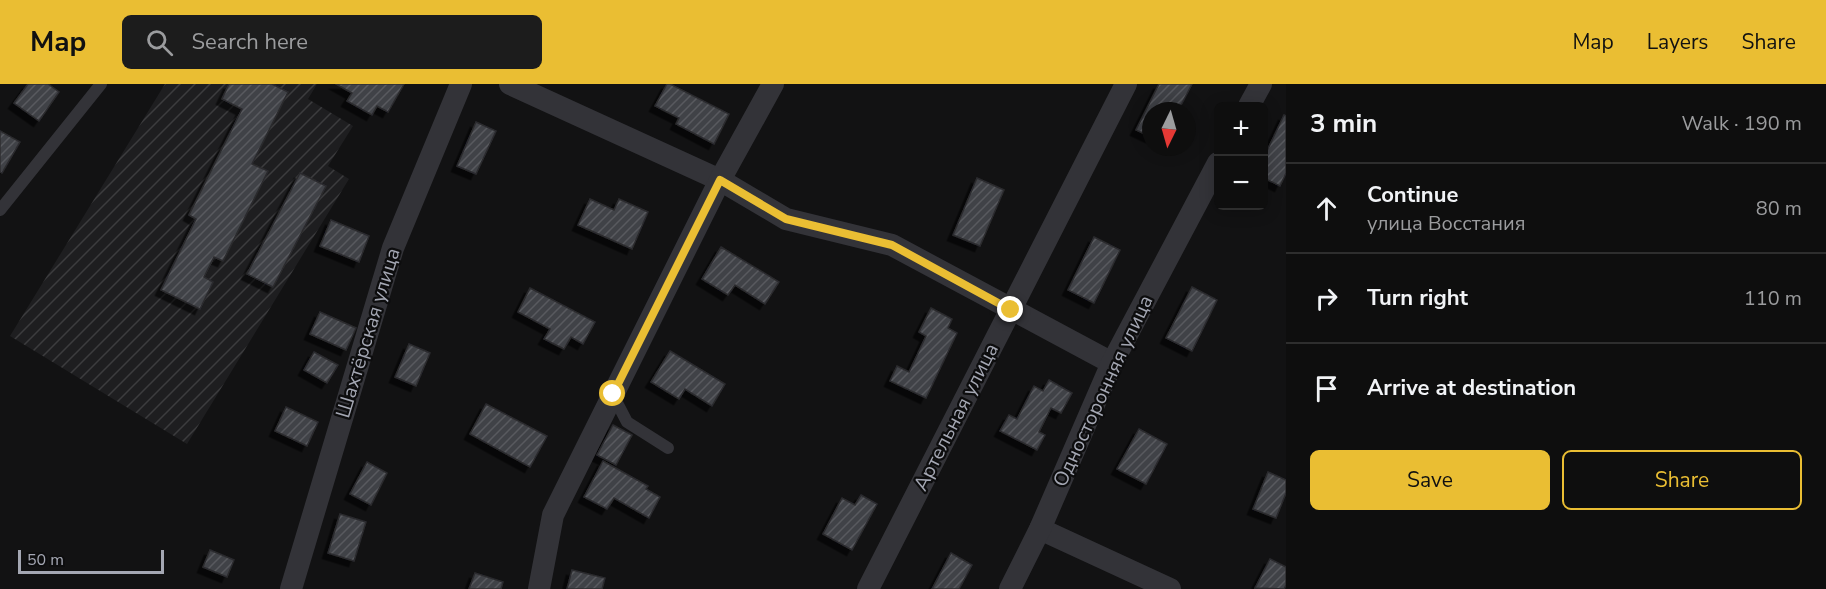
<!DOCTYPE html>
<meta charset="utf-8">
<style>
body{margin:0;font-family:"Nunito Sans",sans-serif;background:#1c1c1c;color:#f1f3f6}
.controls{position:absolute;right:18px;top:18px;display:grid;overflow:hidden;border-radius:9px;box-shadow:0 3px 15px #0003}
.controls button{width:54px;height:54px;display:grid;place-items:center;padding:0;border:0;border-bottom:2px solid #2e2e2e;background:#0e0e0e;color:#f1f3f6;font:30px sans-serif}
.compass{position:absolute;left:1142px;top:18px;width:54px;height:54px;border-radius:50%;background:#0e0e0e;box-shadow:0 3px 15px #0003;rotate:185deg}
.scale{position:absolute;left:18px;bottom:15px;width:146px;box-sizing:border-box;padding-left:6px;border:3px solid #a4a7b3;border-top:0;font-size:16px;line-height:21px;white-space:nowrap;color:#a4a7b3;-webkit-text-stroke:4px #0d0d0e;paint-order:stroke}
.stop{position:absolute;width:18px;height:18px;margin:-14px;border:4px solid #eabe33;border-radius:50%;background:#fff}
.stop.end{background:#eabe33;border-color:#fff;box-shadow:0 2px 6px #0008}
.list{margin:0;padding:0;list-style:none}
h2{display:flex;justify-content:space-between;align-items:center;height:78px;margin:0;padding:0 24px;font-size:26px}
h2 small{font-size:20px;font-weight:400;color:#9b9c9e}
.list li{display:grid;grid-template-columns:39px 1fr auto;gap:18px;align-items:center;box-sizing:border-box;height:90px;padding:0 24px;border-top:2px solid #2e2e2e}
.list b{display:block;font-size:22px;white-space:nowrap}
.list p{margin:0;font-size:20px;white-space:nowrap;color:#9b9c9e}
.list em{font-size:20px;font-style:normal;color:#9b9c9e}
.actions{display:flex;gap:12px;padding:18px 24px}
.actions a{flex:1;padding:14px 0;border:2px solid #eabe33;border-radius:9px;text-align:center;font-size:21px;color:#eabe33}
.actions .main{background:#eabe33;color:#111}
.icon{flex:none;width:33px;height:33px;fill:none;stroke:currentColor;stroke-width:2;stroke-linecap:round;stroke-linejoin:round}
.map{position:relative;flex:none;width:1286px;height:505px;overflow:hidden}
header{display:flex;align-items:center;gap:36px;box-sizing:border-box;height:84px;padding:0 30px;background:#eabe33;color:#111}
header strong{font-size:28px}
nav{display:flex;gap:33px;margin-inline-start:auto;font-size:21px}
.search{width:420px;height:54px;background:#1c1c1c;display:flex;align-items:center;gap:15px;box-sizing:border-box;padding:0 21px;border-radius:9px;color:#9b9c9e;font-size:22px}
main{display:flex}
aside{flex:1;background:#0e0e0e}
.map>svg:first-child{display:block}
.industrial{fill:url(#industrial-furrows)}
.building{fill:url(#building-hatch);stroke:#2c2c2f;stroke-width:1.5;filter:url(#shadow)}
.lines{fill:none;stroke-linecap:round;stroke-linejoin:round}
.lane{stroke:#333338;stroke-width:12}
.street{stroke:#333338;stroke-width:22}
.route{stroke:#eabe33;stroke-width:8}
.labels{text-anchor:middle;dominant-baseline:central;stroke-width:4.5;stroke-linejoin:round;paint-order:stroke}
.street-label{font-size:20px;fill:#a4a7b3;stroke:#0d0d0e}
</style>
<header>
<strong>Map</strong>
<div class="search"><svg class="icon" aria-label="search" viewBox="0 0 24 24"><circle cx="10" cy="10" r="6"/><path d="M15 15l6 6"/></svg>Search here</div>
<nav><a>Map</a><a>Layers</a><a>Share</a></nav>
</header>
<main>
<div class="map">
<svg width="1286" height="505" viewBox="0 0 1286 505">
<defs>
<pattern id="industrial-furrows" width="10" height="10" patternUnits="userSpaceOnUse" patternTransform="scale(1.5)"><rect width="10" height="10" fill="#1e1e20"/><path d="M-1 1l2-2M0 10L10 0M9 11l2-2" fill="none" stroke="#3c3c3e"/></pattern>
<pattern id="building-hatch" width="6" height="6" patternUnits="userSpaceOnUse" patternTransform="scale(1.5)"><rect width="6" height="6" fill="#414246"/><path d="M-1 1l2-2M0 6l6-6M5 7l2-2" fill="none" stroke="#595a5e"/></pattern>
<filter id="shadow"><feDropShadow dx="-5.5" dy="5.5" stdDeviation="0" flood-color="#0009"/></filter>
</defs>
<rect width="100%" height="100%" fill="#121213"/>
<path class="industrial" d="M165 0H317L308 15 353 42 328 82 349 95 187 360 10 252Z"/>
<g class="building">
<path d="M28 0H48L59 8 39 37 14 19Z"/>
<path d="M229 0H272L288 8 252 80 268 87 223 177 214 173 204 193 213 198 200 225 161 206 196 135 189 131 242 25 222 15Z"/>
<path d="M336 0H404L388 28 377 22 372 31 347 17 352 9Z"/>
<path d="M667 0H670L729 30 714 60 676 40 679 34 655 22Z"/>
<path d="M1159 0H1192L1178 27H1151V53L1136 46Z"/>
<path d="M1284 31 1286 32V89L1280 102 1264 94V73Z"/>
<path d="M476 38 496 47 476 90 457 82Z"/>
<path d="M0 47 20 58 2 89 0 88Z"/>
<path d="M300 89 326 102 273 203 247 190Z"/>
<path d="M977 94 1004 106 980 162 953 151Z"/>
<path d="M590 115 614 126 619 115 648 128 632 165 578 141Z"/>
<path d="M331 136 369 152 359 178 320 162Z"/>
<path d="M1094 153 1120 166 1094 219 1068 206Z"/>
<path d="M721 163 779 198 765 220 735 201 728 211 702 195Z"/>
<path d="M1192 203 1217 216 1192 267 1166 254Z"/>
<path d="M530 204 595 238 583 260 571 253 564 265 544 255 550 245 518 228Z"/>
<path d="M931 224 952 235 948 244 957 249 926 314 890 297 897 282 909 288 926 252 919 248Z"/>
<path d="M320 228 356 244 346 266 310 250Z"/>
<path d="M409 260 430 269 416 302 395 293Z"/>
<path d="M670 267 725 300 712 322 685 305 679 315 651 298Z"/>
<path d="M314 268 338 281 327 299 304 286Z"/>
<path d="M1049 296 1072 309 1061 329 1051 324 1039 348 1045 351 1037 366 1000 347 1009 331 1017 335 1034 302 1043 307Z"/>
<path d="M486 320 547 352 530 383 470 350Z"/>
<path d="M286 323 318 338 307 362 275 347Z"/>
<path d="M613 341 632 351 616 381 597 371Z"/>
<path d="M1139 345 1167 360 1146 400 1117 385Z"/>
<path d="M603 377 648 402 646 405 660 413 649 434 614 414 607 425 584 413Z"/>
<path d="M367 378 387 389 371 421 350 410Z"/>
<path d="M1268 388 1286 396V409L1276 434 1253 425Z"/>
<path d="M861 411 877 420 852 466 823 450 842 414 855 421Z"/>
<path d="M340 430 366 438 354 477 328 469Z"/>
<path d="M210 466 234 476 227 493 203 483Z"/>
<path d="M951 469 972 481 959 505H932Z"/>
<path d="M1270 475 1286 483V501L1284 505 1255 504Z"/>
<path d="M572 486 605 494 602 505H567Z"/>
<path d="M475 489 503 498 501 505H469Z"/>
</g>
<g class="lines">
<g class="lane">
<path d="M0 126 101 0"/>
<path d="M613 311 627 338 668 364"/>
</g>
<g class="street">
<path d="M510 0 720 96 786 135 892 161 1112 279"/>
<path d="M1249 22 1261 0"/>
<path d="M1040 445 1170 505"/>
<path d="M291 505 393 164 461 0"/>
<path d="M539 505 553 431 720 96 773 0"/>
<path d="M868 505 1126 0"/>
<path d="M1010 505 1040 445 1112 279 1218 79"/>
</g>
</g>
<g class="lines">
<path class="route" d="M613 310 720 96 786 135 892 161 1011 226"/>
</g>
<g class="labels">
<g class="street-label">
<text transform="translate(368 249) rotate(-73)">Шахтёрская улица</text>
<text transform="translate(1103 307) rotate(-65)">Односторонняя улица</text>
<text transform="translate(956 333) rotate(-63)">Артельная улица</text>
</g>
</g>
</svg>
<div class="controls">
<button>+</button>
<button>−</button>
</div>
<svg class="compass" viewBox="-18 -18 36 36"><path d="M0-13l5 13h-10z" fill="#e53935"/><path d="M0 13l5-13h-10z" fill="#9b9c9e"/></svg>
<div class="scale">50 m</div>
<div class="stop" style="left:613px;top:310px"></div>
<div class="stop end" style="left:1011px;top:226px"></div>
</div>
<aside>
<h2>3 min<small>Walk · 190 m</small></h2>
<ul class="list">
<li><svg class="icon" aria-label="ahead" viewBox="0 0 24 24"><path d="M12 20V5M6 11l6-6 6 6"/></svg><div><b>Continue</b><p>улица Восстания</p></div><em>80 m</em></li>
<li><svg class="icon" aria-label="right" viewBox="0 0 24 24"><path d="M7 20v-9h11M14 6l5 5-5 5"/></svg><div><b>Turn right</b></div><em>110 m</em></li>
<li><svg class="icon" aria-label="arrive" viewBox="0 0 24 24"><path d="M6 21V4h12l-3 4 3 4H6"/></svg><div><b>Arrive at destination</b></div></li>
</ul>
<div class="actions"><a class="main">Save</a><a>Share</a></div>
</aside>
</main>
